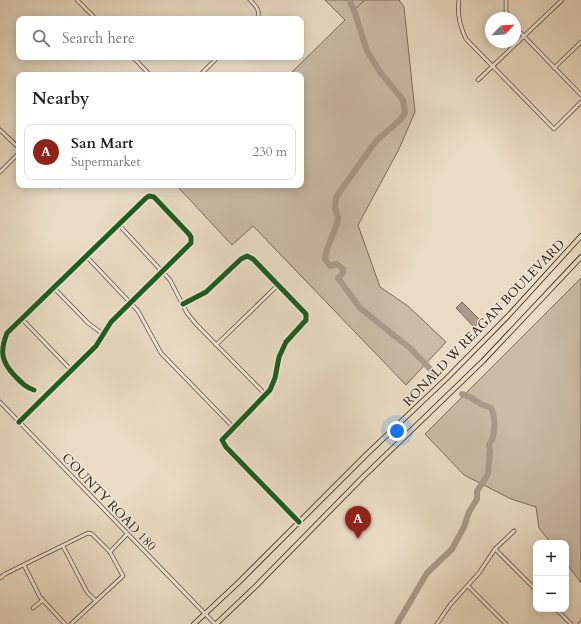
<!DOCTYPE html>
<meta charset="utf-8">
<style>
body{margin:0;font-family:Cardo,serif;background:#f2f2f2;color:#202124}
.controls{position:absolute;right:12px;bottom:12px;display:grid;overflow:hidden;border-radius:8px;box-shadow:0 2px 10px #0003}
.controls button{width:36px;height:36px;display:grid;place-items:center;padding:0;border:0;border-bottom:1px solid #e0e0e0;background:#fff;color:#202124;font:20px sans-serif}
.compass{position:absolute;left:485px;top:12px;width:36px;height:36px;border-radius:50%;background:#fff;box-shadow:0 2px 10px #0003;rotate:65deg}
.you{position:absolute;left:397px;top:431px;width:14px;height:14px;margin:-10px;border:3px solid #fff;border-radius:50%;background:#1a73e8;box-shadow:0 0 0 6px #1a73e833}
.badge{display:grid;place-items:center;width:26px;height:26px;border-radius:50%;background:#8f2418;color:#fff;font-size:13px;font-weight:700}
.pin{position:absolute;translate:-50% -33px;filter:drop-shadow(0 1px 2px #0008)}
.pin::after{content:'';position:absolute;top:21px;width:14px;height:12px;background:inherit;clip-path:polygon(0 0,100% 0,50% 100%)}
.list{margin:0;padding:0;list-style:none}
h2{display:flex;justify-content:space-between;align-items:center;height:52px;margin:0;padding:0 16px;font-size:17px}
h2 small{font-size:13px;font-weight:400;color:#757577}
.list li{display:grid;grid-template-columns:26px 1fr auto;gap:12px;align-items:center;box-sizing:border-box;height:56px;margin:0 8px 8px;padding:0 8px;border:1px solid #e0e0e0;border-radius:8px}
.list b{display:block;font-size:15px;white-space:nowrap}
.list p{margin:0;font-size:13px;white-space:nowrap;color:#757577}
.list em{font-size:13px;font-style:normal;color:#757577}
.icon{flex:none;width:22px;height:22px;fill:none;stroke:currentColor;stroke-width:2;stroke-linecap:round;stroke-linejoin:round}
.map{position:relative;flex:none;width:581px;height:624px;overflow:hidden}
.search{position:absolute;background:#fff;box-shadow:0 2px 10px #0003;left:16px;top:16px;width:288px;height:44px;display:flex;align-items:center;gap:10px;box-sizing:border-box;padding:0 14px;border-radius:8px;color:#757577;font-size:15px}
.panel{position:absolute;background:#fff;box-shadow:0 2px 10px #0003;left:16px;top:72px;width:288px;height:116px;border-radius:8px}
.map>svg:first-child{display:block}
.green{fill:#cabba5;stroke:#7c6b5a}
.water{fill:#aa9a87;stroke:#796757}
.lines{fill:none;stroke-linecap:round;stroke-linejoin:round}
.stream{stroke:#796757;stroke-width:1}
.river{stroke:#aa9a87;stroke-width:6}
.minor-casing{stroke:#5e4b3d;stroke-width:4.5}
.major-casing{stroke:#2f1b10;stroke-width:5.5}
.minor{stroke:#f1e8d9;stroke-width:3}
.major{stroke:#eadcc4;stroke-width:4}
.cycleway-casing{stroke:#f1e8d9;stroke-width:8}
.cycleway{stroke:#1b5e20;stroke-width:5}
.labels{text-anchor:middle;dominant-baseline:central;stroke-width:3;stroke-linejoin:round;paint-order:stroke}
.street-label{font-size:13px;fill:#2f1b10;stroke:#f1e8d9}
</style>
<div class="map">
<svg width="581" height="624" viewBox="0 0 581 624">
<rect width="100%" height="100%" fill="#eadcc4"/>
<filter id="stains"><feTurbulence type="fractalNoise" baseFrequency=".005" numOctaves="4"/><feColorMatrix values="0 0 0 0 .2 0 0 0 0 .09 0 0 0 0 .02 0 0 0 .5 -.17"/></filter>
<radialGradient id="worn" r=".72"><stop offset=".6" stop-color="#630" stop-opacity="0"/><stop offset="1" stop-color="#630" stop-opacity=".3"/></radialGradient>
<g class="green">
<path d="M325 0H399L404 7 415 112 399 149 358 225 380 287 408 306 446 342 406 385 253 226 232 245 176 185H301V75H289L345 20Z"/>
<path d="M581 278V583L566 563V543H551L539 528 536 507 511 499 464 475 425 434Z"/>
</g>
<path class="water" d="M462 302 481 321 474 327 456 308Z"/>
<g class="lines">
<path class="stream" d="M354 10 365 0"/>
<g class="river">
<path d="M349 0 354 10 367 51 380 72 403 100 405 113 400 120 376 141 336 197 335 208 338 217 337 224 327 249 325 259 330 266 337 264 343 269V273L338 278 360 308 411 349 436 375"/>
<path d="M397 624 427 573 452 549 464 527 469 512 477 499V491L488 474 490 450 489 445C490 442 493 440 493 437 495 427 495 416 491 408L481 404 470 397 462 394"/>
</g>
<defs>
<g id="minor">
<path d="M77 0 96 19"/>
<path d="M250 0C256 6 261 11 257 19"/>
<path d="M459 0C457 15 460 26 466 39L554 129 581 102"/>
<path d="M506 0V11L509 18"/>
<path d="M515 27 581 95"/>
<path d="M133 57 150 75"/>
<path d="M554 68 581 42"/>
<path d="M200 75 218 57"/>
<path d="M478 80 562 0"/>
<path d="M0 130 19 148"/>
<path d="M0 172 19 153"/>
<path d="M54 185 60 186"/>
<path d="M119 225 170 280 187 313 196 324 266 395"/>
<path d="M87 257 138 311 161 353 233 427"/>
<path d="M54 288 88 323 103 334"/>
<path d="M183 304 206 292 241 259 247 256 253 259 306 314V320L286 342 279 357 275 378 270 390 222 440 226 447 299 522"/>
<path d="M22 319 71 370"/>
<path d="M216 345 278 285"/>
<path d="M0 402 215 624"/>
<path d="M19 422 96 346 111 322 191 243V237L189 234 154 197 149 196 146 198 7 333C0 351 1 361 14 375 21 382 25 387 34 390"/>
<path d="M63 546 87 592 96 601"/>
<path d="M495 549 536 590"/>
<path d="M110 552 127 534"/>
<path d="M24 565 40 597 65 624"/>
<path d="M0 578 5 574 88 533 92 534 110 552 123 576 71 624"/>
<path d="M468 586 506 624"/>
<path d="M33 608 43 600"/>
<path d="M556 609 571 624"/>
<path d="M437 624 450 605 479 573 495 549 514 531"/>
<path d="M580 624 581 623"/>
</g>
<g id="major">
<path d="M194 624 238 583 367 454 447 378 509 315 581 236"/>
<path d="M216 624 256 586 363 477 483 361 581 257"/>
</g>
</defs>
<use href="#minor" class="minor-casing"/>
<use href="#major" class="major-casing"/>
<use href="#minor" class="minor"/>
<use href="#major" class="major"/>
<defs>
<g id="cycleway">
<path d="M183 304 206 292 241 259 247 256 253 259 306 314V320L286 342 279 357 275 378 270 390 222 440 226 447 299 522"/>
<path d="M19 422 96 346 111 322 191 243V237L189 234 154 197 149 196 146 198 7 333C0 351 1 361 14 375 21 382 25 387 34 390"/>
</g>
</defs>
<use href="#cycleway" class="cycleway-casing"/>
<use href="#cycleway" class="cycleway"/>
</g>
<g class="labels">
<g class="street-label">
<text transform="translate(484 323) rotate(-46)">RONALD W REAGAN BOULEVARD</text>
<text transform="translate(109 502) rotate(46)">COUNTY ROAD 180</text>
</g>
</g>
<rect width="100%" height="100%" filter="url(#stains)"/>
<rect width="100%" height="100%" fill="url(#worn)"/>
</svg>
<div class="controls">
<button>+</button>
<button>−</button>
</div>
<svg class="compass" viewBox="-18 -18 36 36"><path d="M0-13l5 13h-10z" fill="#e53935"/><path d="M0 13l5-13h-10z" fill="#757577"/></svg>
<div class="you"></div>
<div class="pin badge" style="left:358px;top:539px">A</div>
<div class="search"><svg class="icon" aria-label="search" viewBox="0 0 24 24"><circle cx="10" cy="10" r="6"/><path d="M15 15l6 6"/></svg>Search here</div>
<section class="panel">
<h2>Nearby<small></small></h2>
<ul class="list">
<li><span class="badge">A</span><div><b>San Mart</b><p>Supermarket</p></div><em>230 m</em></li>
</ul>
</section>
</div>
